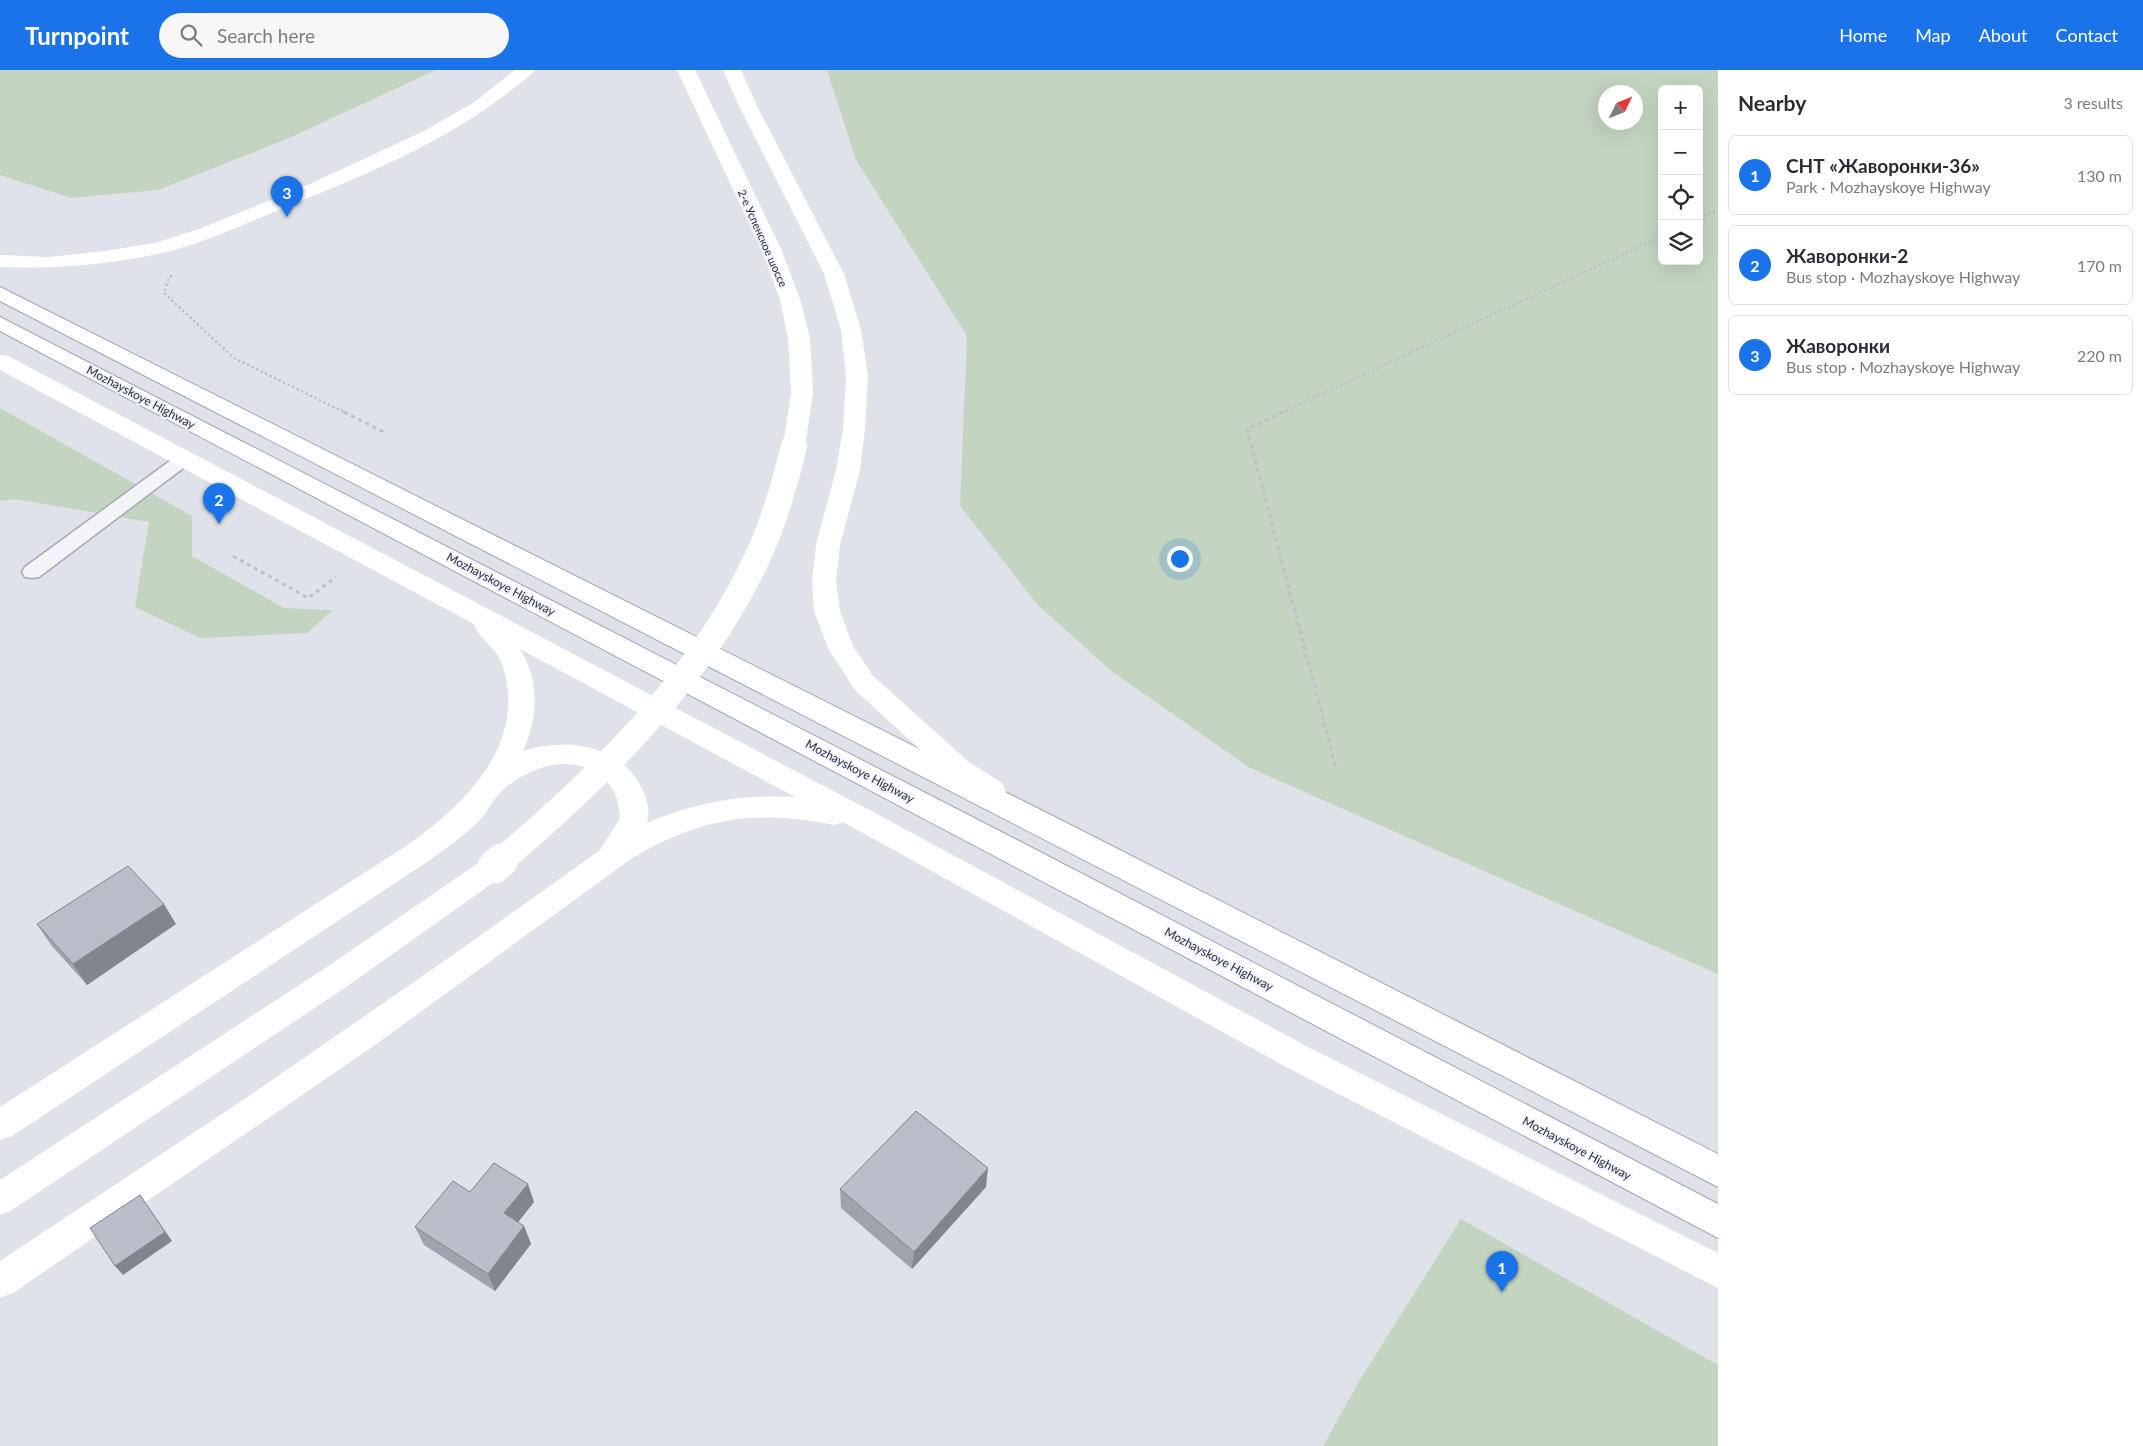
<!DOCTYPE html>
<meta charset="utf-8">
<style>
body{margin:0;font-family:Lato,sans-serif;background:#f7f7f7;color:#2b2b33}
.controls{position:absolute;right:15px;top:15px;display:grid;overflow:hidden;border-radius:8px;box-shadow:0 5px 20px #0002}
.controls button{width:45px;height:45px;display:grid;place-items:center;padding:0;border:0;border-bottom:1px solid #e1e1e2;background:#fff;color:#2b2b33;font:25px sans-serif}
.compass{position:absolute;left:1598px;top:15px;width:45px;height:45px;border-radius:50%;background:#fff;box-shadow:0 5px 20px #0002;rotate:47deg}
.you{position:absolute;left:1179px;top:488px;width:18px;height:18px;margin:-12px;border:4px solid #fff;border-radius:50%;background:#1a73e8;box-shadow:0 0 0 8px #1a73e833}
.badge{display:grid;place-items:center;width:32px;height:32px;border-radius:50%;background:#1a73e8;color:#fff;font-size:16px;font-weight:700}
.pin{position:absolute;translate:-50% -41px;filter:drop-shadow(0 1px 2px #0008)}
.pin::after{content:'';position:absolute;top:26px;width:18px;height:15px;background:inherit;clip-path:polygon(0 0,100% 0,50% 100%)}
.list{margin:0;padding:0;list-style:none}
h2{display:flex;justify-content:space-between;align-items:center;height:65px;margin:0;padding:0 20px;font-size:21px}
h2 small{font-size:16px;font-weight:400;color:#7c7c81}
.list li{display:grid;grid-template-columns:32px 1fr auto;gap:15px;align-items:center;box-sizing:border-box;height:80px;margin:0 10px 10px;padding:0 10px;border:1px solid #e1e1e2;border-radius:8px}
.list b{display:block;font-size:19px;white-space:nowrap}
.list p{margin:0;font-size:16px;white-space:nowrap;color:#7c7c81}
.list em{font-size:16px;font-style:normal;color:#7c7c81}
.icon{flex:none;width:28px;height:28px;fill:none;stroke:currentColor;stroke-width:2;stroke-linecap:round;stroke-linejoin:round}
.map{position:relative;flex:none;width:1718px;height:1376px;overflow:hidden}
header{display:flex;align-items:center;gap:30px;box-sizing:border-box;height:70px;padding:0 25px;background:#1a73e8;color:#fff}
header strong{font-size:24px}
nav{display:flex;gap:28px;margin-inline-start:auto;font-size:18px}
.search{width:350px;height:45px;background:#f7f7f7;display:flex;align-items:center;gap:12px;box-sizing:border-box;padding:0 18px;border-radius:28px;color:#7c7c81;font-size:19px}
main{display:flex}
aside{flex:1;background:#fff}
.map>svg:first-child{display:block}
.green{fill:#c3d5c0;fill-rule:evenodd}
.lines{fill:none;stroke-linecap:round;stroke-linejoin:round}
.lane-casing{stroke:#a5a8b5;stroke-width:3}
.primary-casing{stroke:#9ea5b7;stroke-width:2}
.path-far1{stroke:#bec0c9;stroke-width:2.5;stroke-dasharray:2.5 2.5;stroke-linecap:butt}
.path{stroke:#bec0c9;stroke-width:3;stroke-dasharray:4 4;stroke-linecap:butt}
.lane{fill:#f3f4f8;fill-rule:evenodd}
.secondary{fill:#fff;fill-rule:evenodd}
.primary{fill:#fff;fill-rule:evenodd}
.secondary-bridge-far1{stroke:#fff;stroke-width:26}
.secondary-bridge{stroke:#fff;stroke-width:33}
.wall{fill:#9fa3ae}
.shaded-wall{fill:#82858d}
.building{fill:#b9beca;stroke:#82858d}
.labels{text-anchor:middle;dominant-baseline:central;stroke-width:4;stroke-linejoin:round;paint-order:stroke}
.far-street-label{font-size:11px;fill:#272d43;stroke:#f0f2f7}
.street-label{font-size:12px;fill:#272d43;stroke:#f0f2f7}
</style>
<header>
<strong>Turnpoint</strong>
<div class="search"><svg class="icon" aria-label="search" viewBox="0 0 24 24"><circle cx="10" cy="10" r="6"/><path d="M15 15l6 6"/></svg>Search here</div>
<nav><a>Home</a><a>Map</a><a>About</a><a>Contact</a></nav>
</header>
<main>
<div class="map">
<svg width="1718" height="1376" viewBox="0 0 1718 1376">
<rect width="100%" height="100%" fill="#e0e2ea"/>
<g class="green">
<path d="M0 0H436L287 69 158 120 71 128 0 105Z"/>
<path d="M827 0H1718V904L1250 698 1110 600 1037 534 960 436 967 266 856 90ZM1662 19H1699V191H1662ZM1636 22V52H1606V22Z"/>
<path d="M0 338 192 446V486L284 538 333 540 307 563 200 568 135 537 149 452 16 429 0 431Z"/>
<path d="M1461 1149 1718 1295V1376H1323L1361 1308Z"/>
</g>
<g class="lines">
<defs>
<path id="lane" d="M184 383 190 385 193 389 190 393 39 507 32 508 25 507 22 502 25 497 178 385Z"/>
<g id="primary">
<path d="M0 217 1045 742 1718 1084V1117L0 231Z"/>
<path d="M0 247 1021 772 1718 1134V1168L0 261Z"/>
</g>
</defs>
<use href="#lane" class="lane-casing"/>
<use href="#primary" class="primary-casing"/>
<g class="path-far1">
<path d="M1699 148 1718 139"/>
<path d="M172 206 169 207 164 223 234 288 346 343"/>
<path d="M1281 343 1662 166"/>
</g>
<g class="path">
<path d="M344 342 384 362"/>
<path d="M1283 342 1247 359 1336 698"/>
<path d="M233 486 308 528 336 507"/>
</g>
<use href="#lane" class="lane"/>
<g class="secondary">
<path d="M515 0H535C528 9 517 15 509 22 443 74 353 110 276 141 238 157 199 175 158 184 105 195 54 199 0 197V185L49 187 105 181 155 173 199 159 310 114 424 61 473 33Z"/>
<path d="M677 0H695L782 181 800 229 810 268 813 323 805 376 802 381 794 383 786 381 783 376 791 323 788 268 780 229 762 181Z"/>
<path d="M723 0H741L758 38 844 204 861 260 868 306 865 359 860 400 840 475 836 511 840 541 853 576 873 606 969 692 1002 713 1006 721 1002 729 992 732 982 729 949 706 855 620 828 578 814 541 812 511 816 475 836 400 843 359 846 306 841 260 824 204 740 38Z"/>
<path d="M0 285 8 286 875 743 1308 977 1718 1183V1218L1286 997 843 752 834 755C755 739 699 748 631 789L375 975 13 1223 0 1228V1191L249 1026 450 887 600 780 620 748C619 727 613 714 596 703 566 684 529 698 504 719 494 727 488 742 478 752 462 767 444 780 427 792L12 1066 0 1070V1037L406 776C465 735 529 673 502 594 497 578 478 568 474 554L0 300ZM520 579 795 727C743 724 695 732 647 753 651 741 646 725 640 715 618 674 564 667 523 681 538 648 540 611 520 579Z"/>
<path d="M494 785 504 789 509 797 504 805 349 915 12 1140 0 1145V1110L327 897 484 789Z"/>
</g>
<use href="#primary" class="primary"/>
<path class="secondary-bridge-far1" d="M501 791C602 705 703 607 759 484 775 449 785 413 794 376"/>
<path class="secondary-bridge" d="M494 797 502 790"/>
</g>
<g class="wall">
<path d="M37 854H176L87 915 51 875Z"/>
<path d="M986 1117 912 1199 841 1138 840 1119Z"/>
<path d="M470 1122 534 1132 518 1152 524 1156 531 1174 495 1221 424 1175 415 1157Z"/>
</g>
<g class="shaded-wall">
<path d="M164 834 176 854 87 915 73 894Z"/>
<path d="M988 1098 986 1117 912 1199 914 1182Z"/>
<path d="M528 1114 534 1132 511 1161 504 1143Z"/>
<path d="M140 1125 172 1171 123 1205 115 1196Z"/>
<path d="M524 1156 531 1174 495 1221 488 1204Z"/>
</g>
<g class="building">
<path d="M128 796 164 834 73 894 37 854Z"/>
<path d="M916 1041 988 1098 914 1182 840 1119Z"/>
<path d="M494 1093 528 1114 504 1143 524 1156 488 1204 415 1157 453 1111 470 1122Z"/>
<path d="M140 1125 165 1162 115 1196 90 1158Z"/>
</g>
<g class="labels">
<g class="far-street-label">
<text transform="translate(763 168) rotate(66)">2-е Успенское шоссе</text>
</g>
<g class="street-label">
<text transform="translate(141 327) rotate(28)">Mozhayskoye Highway</text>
<text transform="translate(501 514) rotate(28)">Mozhayskoye Highway</text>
<text transform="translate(860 701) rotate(28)">Mozhayskoye Highway</text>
<text transform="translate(1219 889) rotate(28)">Mozhayskoye Highway</text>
<text transform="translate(1577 1078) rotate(28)">Mozhayskoye Highway</text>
</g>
</g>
</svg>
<div class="controls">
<button>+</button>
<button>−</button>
<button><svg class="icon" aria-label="locate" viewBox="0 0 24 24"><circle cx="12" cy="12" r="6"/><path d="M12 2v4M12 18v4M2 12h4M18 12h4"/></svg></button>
<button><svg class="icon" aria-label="layers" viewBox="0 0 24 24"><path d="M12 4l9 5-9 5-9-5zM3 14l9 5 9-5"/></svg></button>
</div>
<svg class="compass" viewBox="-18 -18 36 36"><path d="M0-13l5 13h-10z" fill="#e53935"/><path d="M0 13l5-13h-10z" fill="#7c7c81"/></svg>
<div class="you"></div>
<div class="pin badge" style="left:1502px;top:1222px">1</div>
<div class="pin badge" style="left:219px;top:454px">2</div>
<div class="pin badge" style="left:287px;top:147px">3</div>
</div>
<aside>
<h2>Nearby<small>3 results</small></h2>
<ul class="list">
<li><span class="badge">1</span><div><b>СНТ «Жаворонки-36»</b><p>Park · Mozhayskoye Highway</p></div><em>130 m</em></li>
<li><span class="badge">2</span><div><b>Жаворонки-2</b><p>Bus stop · Mozhayskoye Highway</p></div><em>170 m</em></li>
<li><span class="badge">3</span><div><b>Жаворонки</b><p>Bus stop · Mozhayskoye Highway</p></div><em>220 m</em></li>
</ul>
</aside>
</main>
